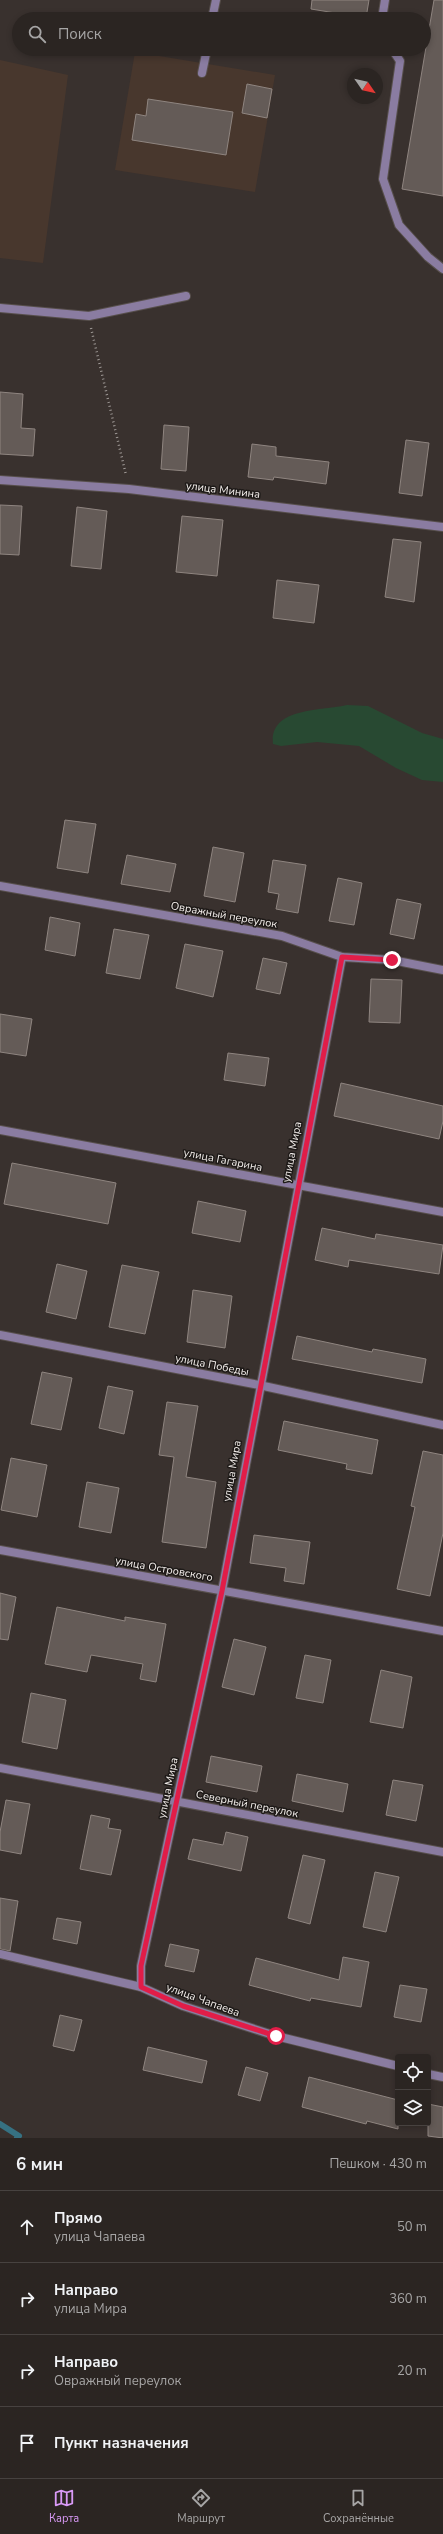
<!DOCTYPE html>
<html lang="ru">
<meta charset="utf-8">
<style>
body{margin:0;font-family:"Nunito Sans",sans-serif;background:#332d2a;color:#f1f3f6}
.controls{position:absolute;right:12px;bottom:12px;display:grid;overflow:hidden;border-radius:4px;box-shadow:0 2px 6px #0003}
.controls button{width:36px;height:36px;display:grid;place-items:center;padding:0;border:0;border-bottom:1px solid #474240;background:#2b2522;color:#f1f3f6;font:20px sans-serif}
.compass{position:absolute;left:347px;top:68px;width:36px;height:36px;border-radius:50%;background:#2b2522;box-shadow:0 2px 6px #0003;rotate:124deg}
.stop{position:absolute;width:12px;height:12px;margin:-9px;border:3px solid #e11d48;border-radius:50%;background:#fff}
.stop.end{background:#e11d48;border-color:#fff;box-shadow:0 1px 4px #0008}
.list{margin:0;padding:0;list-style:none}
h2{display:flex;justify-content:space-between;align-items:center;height:52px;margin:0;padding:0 16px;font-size:17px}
h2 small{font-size:13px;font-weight:400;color:#a6a5a5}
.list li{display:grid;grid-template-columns:26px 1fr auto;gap:12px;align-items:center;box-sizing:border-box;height:72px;padding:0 16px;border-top:1px solid #474240}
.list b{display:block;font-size:15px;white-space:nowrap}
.list p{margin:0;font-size:13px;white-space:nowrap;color:#a6a5a5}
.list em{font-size:13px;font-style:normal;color:#a6a5a5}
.icon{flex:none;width:22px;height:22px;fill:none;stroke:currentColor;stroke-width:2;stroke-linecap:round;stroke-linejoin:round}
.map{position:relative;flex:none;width:443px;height:2138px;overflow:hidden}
.search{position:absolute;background:#2b2522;box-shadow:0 2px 6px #0003;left:12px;right:12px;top:12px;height:44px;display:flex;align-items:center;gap:10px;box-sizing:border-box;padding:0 14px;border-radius:22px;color:#a6a5a5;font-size:15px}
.sheet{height:340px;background:#2b2522}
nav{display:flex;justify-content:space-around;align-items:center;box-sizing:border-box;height:56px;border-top:1px solid #474240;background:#2b2522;font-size:11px;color:#a6a5a5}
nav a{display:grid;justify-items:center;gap:2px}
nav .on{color:#d99af7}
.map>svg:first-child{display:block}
.industrial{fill:#48372d}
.green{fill:#284932}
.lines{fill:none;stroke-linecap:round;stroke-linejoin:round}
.stream{stroke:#367182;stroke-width:6}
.building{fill:#645b57;stroke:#8f8580}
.service-casing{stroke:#574f4c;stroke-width:10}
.minor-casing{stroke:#574f4c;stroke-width:10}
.path{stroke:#9d9794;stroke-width:2.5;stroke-dasharray:1 3;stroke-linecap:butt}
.service{stroke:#8a7ca1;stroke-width:8}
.minor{stroke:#8a7ca1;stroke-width:8}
.route{stroke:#e11d48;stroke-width:5}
.labels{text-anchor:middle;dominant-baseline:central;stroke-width:3;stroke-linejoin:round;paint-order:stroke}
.street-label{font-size:11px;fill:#f4efec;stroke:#1e1a18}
</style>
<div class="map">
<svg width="443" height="2138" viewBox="0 0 443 2138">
<rect width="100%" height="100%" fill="#39312e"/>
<g class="industrial">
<path d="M135 52 275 75 255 192 115 170Z"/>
<path d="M0 60 68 75 43 263 0 258Z"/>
</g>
<path class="green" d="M347 705 368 706 422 733 443 739V782L422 780 396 768 359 746 317 742 281 746 273 744C269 707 322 711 347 705Z"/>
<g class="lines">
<path class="stream" d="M0 2124 19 2136 17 2138"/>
</g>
<g class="building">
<path d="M312 0H369L366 18 311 9Z"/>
<path d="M434 0H443V196L402 189Z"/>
<path d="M247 84 272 89 267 118 242 113Z"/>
<path d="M148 99 233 112 226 155 132 140 136 114 146 116Z"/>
<path d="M0 392 23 394 21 428 35 429 33 456 0 454Z"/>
<path d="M164 425 189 427 186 471 161 469Z"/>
<path d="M406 440 429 443 422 496 399 493Z"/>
<path d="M252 444 276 447V456L329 462 326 484 274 477 273 480 248 477Z"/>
<path d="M0 505 22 506 19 555 0 554Z"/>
<path d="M77 507 107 511 101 569 71 566Z"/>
<path d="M182 516 223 520 217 576 176 572Z"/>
<path d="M393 539 421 542 414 602 385 597Z"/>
<path d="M277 580 319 585 314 623 273 618Z"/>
<path d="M65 820 96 824 88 873 57 868Z"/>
<path d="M213 847 244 853 235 902 204 896Z"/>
<path d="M127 855 176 864 170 892 121 884Z"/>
<path d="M273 860 306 865 298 913 276 909 279 894 268 892Z"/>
<path d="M338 878 362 883 354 925 329 921Z"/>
<path d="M397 899 421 904 414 939 390 934Z"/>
<path d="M50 917 80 923 75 956 45 950Z"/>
<path d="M114 929 149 935 140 979 106 973Z"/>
<path d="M185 944 223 951 213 997 176 988Z"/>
<path d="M263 958 287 963 280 994 256 989Z"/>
<path d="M371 979 402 980 400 1023 369 1022Z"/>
<path d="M0 1014 32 1019 26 1056 0 1052Z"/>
<path d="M228 1053 269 1058 265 1086 224 1080Z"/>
<path d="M341 1083 443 1106V1121L439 1139 334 1116Z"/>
<path d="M12 1163 116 1183 108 1224 4 1204Z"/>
<path d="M198 1201 246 1211 240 1242 192 1233Z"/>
<path d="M322 1228 375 1239 376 1234 443 1245 439 1274 349 1260 348 1267 315 1260Z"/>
<path d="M57 1264 87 1271 76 1319 46 1312Z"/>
<path d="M122 1265 159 1272 145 1334 109 1327Z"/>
<path d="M193 1290 232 1296 225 1348 187 1342Z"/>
<path d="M297 1336 372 1352 373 1349 426 1359 422 1383 292 1359Z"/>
<path d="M42 1372 72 1378 61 1430 31 1424Z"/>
<path d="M108 1386 133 1391 124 1434 99 1428Z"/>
<path d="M167 1402 198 1406 186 1477 216 1482 206 1548 162 1542 174 1457 159 1455Z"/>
<path d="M284 1421 378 1440 372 1474 346 1469 347 1464 278 1450Z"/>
<path d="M423 1451 443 1455V1533L430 1596 397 1589 415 1507 411 1506Z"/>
<path d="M11 1458 47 1465 37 1517 1 1510Z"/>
<path d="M87 1482 119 1488 111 1533 79 1527Z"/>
<path d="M254 1535 310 1542 304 1584 284 1581 286 1568 250 1563Z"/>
<path d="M0 1593 16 1597 8 1640 0 1639Z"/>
<path d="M57 1607 125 1621V1617L166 1624 156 1682 140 1679 143 1664 91 1655 87 1672 45 1664Z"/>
<path d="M234 1639 266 1647 254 1695 222 1687Z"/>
<path d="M305 1655 331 1660 323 1703 296 1698Z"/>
<path d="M381 1670 412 1677 403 1728 370 1722Z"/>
<path d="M31 1693 66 1700 57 1749 22 1742Z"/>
<path d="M211 1756 262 1766 257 1792 206 1782Z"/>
<path d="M297 1774 348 1784 343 1812 292 1801Z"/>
<path d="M393 1780 423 1785 416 1821 386 1815Z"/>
<path d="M6 1800 30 1804 21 1854 0 1850V1832Z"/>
<path d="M91 1815 110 1819 108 1828 121 1830 111 1875 80 1869Z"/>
<path d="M226 1832 248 1837 241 1871 188 1859 193 1839 223 1845Z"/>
<path d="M303 1855 325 1860 310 1924 288 1918Z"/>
<path d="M375 1872 399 1877 386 1932 363 1927Z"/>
<path d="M0 1898 18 1901 10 1951 0 1949Z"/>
<path d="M57 1918 81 1922 77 1944 53 1939Z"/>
<path d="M170 1944 199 1950 194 1972 165 1966Z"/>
<path d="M343 1957 369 1962 361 2007 311 1998 310 2001 249 1985 256 1958 339 1980Z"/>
<path d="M400 1985 427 1989 421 2022 394 2017Z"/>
<path d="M60 2015 82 2020 74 2051 53 2046Z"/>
<path d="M148 2047 207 2061 202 2083 143 2070Z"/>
<path d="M246 2067 268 2073 260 2101 238 2095Z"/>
<path d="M309 2077 398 2100V2129L367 2121 366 2124 302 2107Z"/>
<path d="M428 2104 443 2107V2138L428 2136Z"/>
</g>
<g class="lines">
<defs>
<g id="service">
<path d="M212 19 216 0"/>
<path d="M382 19 385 0"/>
<path d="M392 49 400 61 383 179 399 225 428 257 443 269"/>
<path d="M202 73 207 49"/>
<path d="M0 308 89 316 186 296"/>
</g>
<g id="minor">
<path d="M0 480 129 489 443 527"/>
<path d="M0 886 282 936 342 957 392 960 443 970"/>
<path d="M0 1130 443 1212"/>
<path d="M0 1335 259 1385 443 1425"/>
<path d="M0 1550 443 1631"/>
<path d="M0 1768 443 1852"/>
<path d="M0 1954 141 1987 183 2006 276 2036 398 2066"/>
<path d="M141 1987V1966L222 1591 342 957"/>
<path d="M428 2074 443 2077"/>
</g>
</defs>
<use href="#service" class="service-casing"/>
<use href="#minor" class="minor-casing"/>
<path class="path" d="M91 328 126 475"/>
<use href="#service" class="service"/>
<use href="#minor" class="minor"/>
</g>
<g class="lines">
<path class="route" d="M276 2036 183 2006 141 1987V1966L222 1591 342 957 392 960"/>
</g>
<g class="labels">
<g class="street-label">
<text transform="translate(223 490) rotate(7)">улица Минина</text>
<text transform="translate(224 915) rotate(10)">Овражный переулок</text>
<text transform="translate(292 1152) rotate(-79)">улица Мира</text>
<text transform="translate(223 1160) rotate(11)">улица Гагарина</text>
<text transform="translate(212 1365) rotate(11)">улица Победы</text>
<text transform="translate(232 1471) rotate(-80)">улица Мира</text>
<text transform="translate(164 1569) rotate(10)">улица Островского</text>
<text transform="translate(168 1788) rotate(-78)">улица Мира</text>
<text transform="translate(247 1804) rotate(11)">Северный переулок</text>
<text transform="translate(203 2000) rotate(20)">улица Чапаева</text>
</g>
</g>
</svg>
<div class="controls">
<button><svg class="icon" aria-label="locate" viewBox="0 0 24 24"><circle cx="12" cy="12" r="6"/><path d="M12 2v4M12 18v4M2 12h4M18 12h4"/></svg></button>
<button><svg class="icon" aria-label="layers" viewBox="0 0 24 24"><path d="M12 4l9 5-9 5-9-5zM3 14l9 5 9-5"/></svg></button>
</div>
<svg class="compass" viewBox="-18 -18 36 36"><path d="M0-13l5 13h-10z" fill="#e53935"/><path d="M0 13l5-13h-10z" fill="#a6a5a5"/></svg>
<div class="stop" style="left:276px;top:2036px"></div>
<div class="stop end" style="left:392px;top:960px"></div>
<div class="search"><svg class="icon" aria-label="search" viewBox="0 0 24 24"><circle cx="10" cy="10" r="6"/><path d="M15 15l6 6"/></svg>Поиск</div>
</div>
<section class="sheet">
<h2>6 мин<small>Пешком · 430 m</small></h2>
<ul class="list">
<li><svg class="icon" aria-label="ahead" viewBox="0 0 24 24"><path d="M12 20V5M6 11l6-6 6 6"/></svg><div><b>Прямо</b><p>улица Чапаева</p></div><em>50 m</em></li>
<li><svg class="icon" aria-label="right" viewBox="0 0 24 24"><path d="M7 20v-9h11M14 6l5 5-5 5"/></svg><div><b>Направо</b><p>улица Мира</p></div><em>360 m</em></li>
<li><svg class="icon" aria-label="right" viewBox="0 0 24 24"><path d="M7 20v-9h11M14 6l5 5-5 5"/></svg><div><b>Направо</b><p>Овражный переулок</p></div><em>20 m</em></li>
<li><svg class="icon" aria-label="arrive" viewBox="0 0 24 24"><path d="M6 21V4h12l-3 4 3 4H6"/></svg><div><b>Пункт назначения</b></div></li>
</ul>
</section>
<nav>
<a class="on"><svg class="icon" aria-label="map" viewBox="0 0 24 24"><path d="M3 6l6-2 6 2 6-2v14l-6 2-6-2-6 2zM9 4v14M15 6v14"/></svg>Карта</a>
<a><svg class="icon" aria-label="directions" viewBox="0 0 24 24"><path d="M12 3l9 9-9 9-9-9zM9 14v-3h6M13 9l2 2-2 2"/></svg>Маршрут</a>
<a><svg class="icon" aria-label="saved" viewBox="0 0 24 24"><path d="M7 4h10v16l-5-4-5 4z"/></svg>Сохранённые</a>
</nav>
